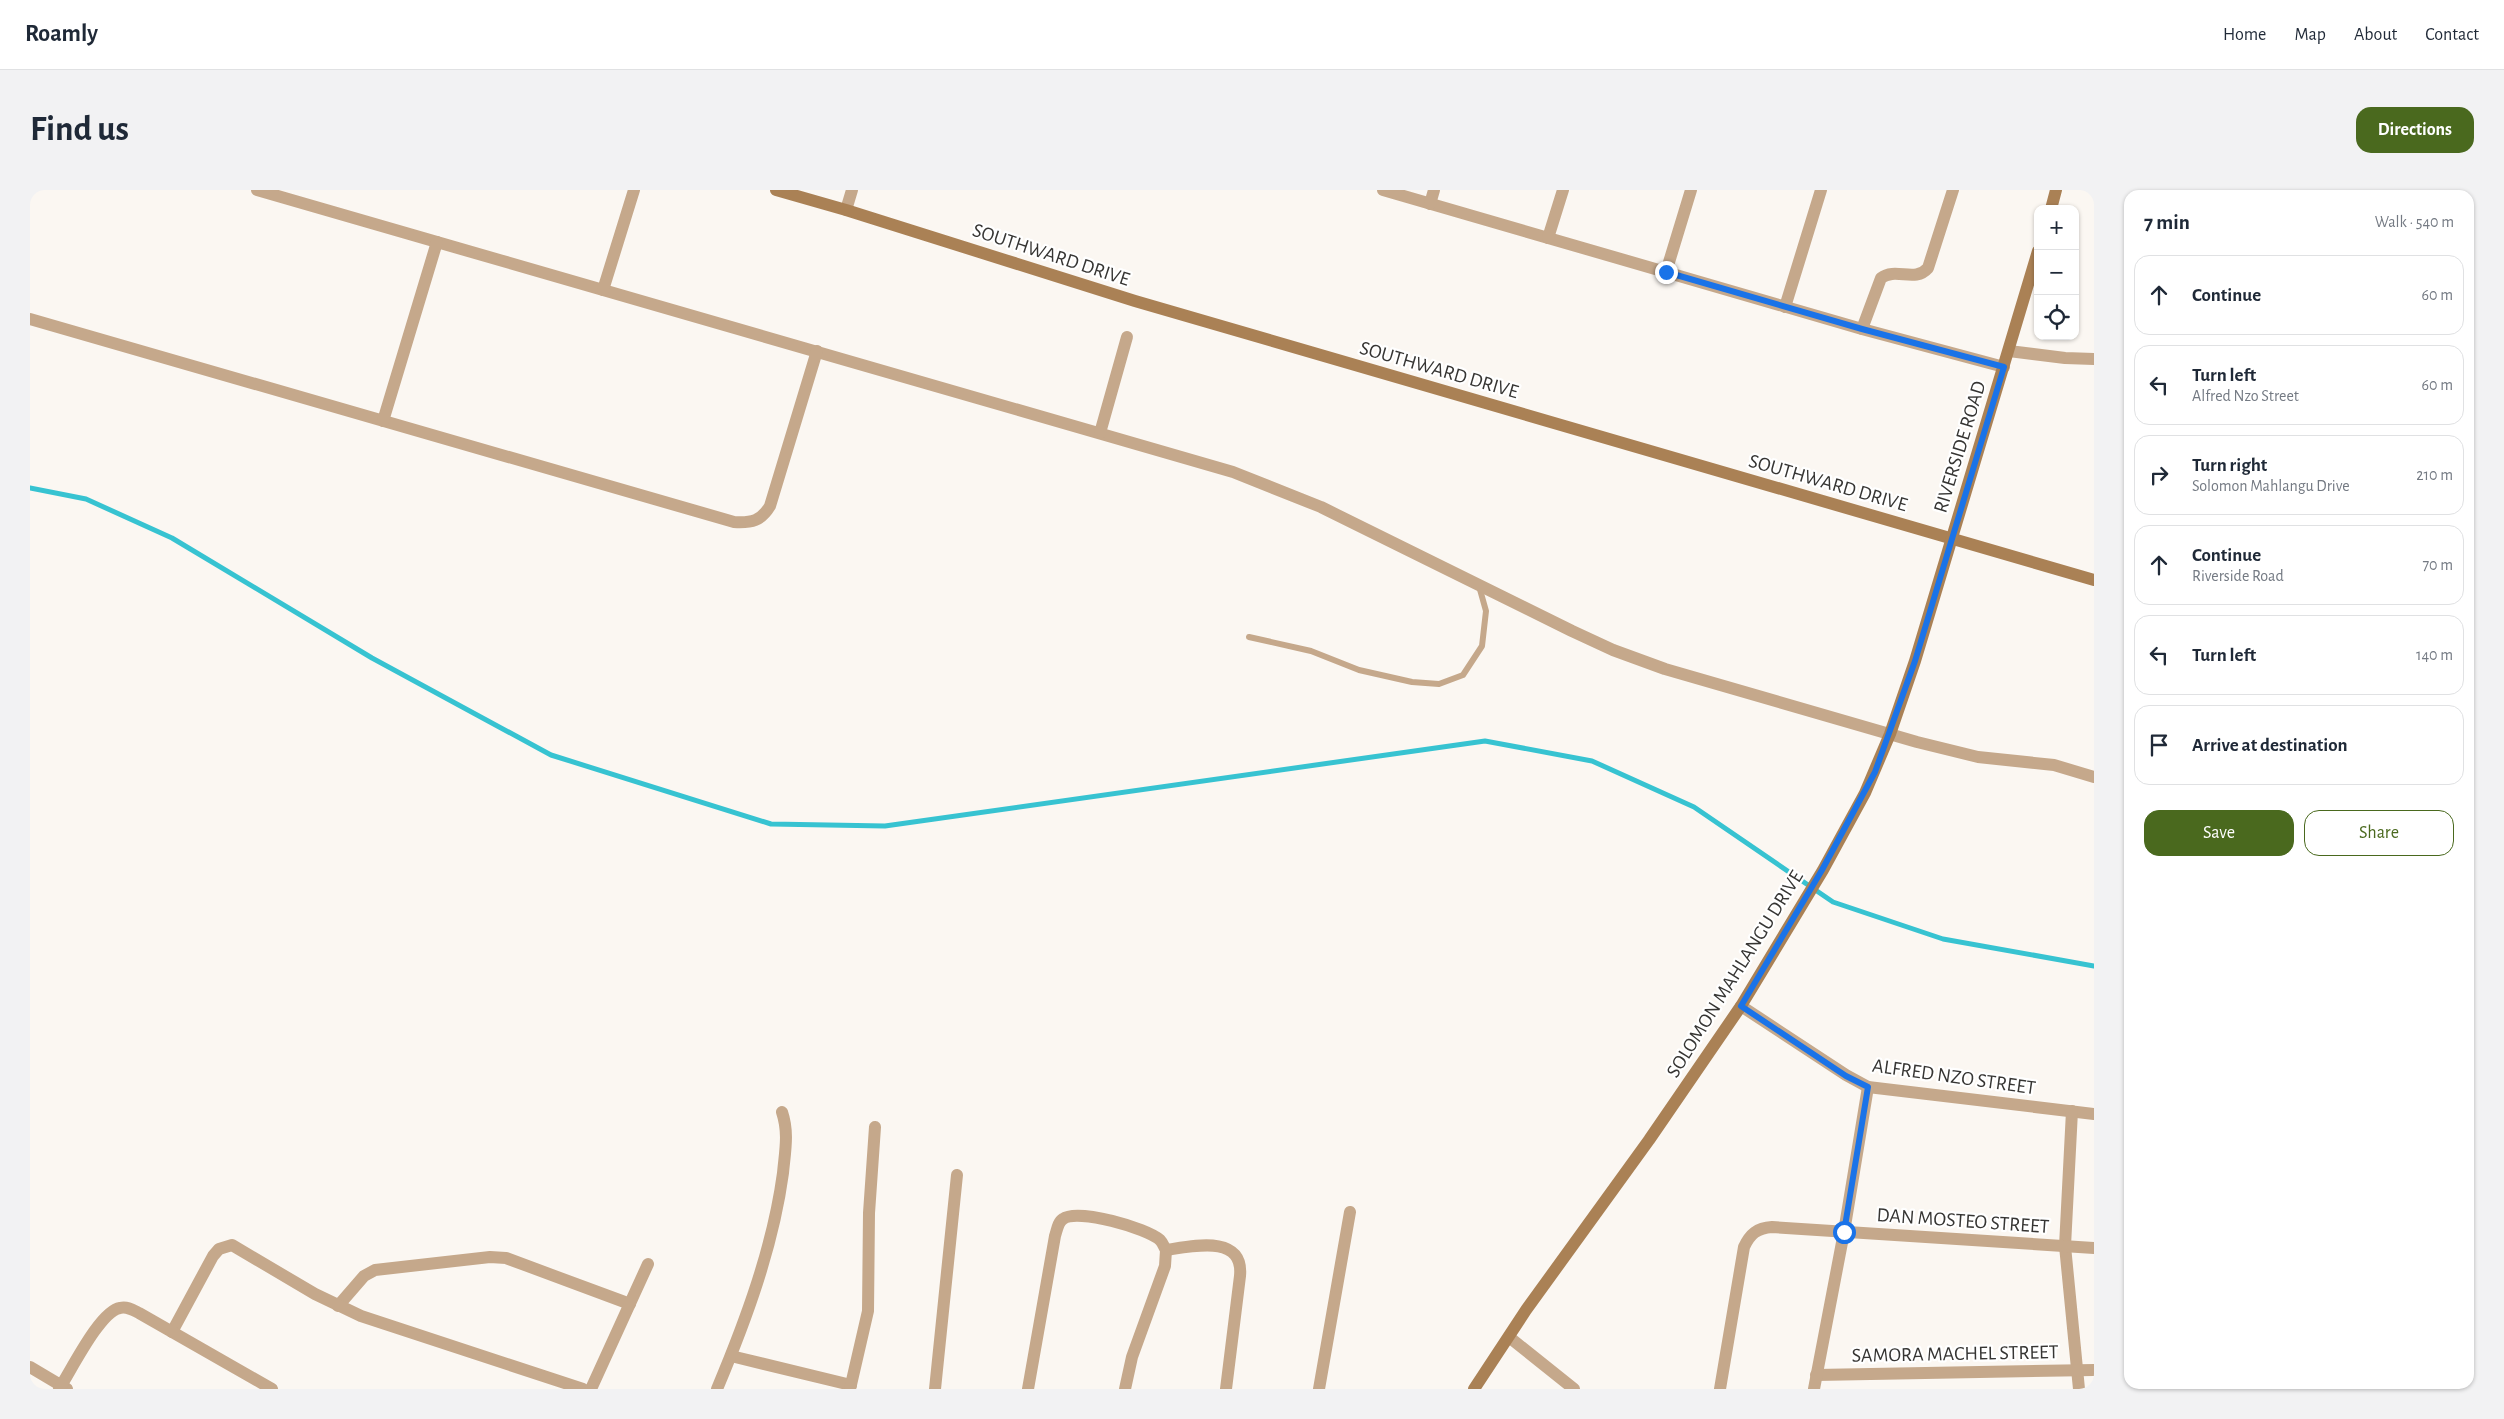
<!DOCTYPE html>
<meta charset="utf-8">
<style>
body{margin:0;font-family:"Alegreya Sans",sans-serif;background:#f2f2f3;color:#1f2937}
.controls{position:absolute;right:15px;top:15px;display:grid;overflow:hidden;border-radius:10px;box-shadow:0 1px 4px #0004}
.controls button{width:45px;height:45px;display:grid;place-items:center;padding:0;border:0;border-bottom:1px solid #e0e1e3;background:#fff;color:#1f2937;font:25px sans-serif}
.stop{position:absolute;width:15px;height:15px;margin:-11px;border:4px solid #1a73e8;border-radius:50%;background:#fff}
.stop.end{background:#1a73e8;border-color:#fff;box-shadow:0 1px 5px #0008}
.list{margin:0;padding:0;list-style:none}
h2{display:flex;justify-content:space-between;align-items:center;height:65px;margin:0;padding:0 20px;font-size:21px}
h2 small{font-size:16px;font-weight:400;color:#747a83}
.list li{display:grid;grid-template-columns:32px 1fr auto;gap:15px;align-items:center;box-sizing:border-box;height:80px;margin:0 10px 10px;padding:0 10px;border:1px solid #e0e1e3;border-radius:15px}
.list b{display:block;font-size:19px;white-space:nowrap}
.list p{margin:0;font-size:16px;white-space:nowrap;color:#747a83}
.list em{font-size:16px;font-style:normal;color:#747a83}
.actions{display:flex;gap:10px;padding:15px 20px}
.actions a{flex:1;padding:11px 0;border:1px solid #4a691e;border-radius:15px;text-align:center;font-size:18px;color:#4a691e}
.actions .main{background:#4a691e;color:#fff}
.icon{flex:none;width:28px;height:28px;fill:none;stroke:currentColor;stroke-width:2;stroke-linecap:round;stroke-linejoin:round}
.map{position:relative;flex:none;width:2064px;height:1199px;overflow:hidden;border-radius:15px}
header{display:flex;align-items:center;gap:30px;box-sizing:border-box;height:70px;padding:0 25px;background:#fff;border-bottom:1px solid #e0e1e3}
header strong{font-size:24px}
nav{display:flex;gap:28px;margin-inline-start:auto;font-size:18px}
.intro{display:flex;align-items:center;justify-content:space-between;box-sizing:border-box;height:120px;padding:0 30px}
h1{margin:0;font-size:35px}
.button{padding:12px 22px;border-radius:15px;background:#4a691e;color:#fff;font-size:18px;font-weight:700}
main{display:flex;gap:30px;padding:0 30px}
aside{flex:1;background:#fff;border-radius:15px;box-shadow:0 1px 4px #0004}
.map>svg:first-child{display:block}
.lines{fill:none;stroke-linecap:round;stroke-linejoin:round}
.stream{stroke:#37c3d1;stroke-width:5}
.lane{stroke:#c5a88b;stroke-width:6}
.street{stroke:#c5a88b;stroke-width:12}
.secondary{stroke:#aa8155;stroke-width:12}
.route{stroke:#1a73e8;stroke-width:6}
.labels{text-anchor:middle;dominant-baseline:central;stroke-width:4.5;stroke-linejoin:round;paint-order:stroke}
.street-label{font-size:20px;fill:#363533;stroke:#fff}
</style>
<header>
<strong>Roamly</strong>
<nav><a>Home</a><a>Map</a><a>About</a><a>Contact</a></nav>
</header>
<div class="intro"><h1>Find us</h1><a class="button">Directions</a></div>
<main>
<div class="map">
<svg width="2064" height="1199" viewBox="0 0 2064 1199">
<rect width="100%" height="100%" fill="#fbf7f2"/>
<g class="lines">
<path class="stream" d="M0 298 56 309 142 348 342 468 521 565 741 634 855 636 1455 551 1562 571 1664 617 1803 712 1913 749 2064 776"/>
<path class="lane" d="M1219 447 1281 461 1329 480 1382 492 1409 494 1433 485 1452 456 1456 421 1449 396"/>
<g class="street">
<path d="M227 0 1203 282 1291 317 1542 441 1583 460 1635 479 1887 552 1948 567 2024 575 2064 587"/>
<path d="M1353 0 1832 139 1974 177"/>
<path d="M1400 14 1404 0"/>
<path d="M816 20 822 0"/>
<path d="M1518 48 1533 0"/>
<path d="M1636 82 1661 0"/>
<path d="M573 100 604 0"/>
<path d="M1755 117 1791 0"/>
<path d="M0 129 704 332C722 333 731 331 740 316L787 161"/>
<path d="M1832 139 1851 88C1866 77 1885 93 1898 78L1923 0"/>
<path d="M1979 161 2035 168 2064 169"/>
<path d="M353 231 407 52"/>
<path d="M1070 243 1097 147"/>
<path d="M1711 816 1816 885 1838 897 2064 924"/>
<path d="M2042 921 2035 1056 2049 1199"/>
<path d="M1136 1060C1163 1056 1214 1044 1210 1086L1196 1199"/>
<path d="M308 1116 334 1086 345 1080 460 1067 476 1068 600 1114"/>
<path d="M142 1142 183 1066 189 1059 202 1055 285 1104 331 1126 553 1199"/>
<path d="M1479 1147 1544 1199"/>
<path d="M701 1166 821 1195"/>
<path d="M0 1177 37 1199"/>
<path d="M1786 1185 2064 1180"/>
<path d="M29 1199C41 1181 70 1121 90 1118 97 1116 103 1120 109 1123L242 1199"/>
<path d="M561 1199 618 1074"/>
<path d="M687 1199C716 1130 743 1057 753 983 755 961 759 943 752 922"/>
<path d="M820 1199 838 1121 839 1023 845 937"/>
<path d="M905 1199 927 985"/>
<path d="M998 1199 1025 1046C1027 1040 1028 1032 1033 1029 1047 1018 1117 1038 1130 1050 1133 1053 1134 1057 1136 1060L1135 1076 1102 1167 1095 1199"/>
<path d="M1289 1199 1320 1022"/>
<path d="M1690 1199 1714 1057C1720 1044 1727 1038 1742 1037L2064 1058"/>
<path d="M1784 1199 1814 1042 1838 897"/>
</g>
<g class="secondary">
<path d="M746 0 816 20 1105 111 2064 390"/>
<path d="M2021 19 2026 0"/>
<path d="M1444 1199 1496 1120 1619 950 1711 816 1793 680 1835 603 1860 544 1885 471 2008 61"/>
</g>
</g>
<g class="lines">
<path class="route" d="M1636 82 1832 139 1974 177 1885 471 1845 582 1792 680 1711 816 1816 886 1838 897 1814 1042"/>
</g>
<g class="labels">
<g class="street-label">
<text transform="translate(1021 65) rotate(18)">SOUTHWARD DRIVE</text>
<text transform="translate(1409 180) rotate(16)">SOUTHWARD DRIVE</text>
<text transform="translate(1930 257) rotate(-73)">RIVERSIDE ROAD</text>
<text transform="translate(1798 293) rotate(16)">SOUTHWARD DRIVE</text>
<text transform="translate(1705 784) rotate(-58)">SOLOMON MAHLANGU DRIVE</text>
<text transform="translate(1924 887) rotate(8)">ALFRED NZO STREET</text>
<text transform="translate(1933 1031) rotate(4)">DAN MOSTEO STREET</text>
<text transform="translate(1925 1164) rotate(-1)">SAMORA MACHEL STREET</text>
</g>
</g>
</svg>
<div class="controls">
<button>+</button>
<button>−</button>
<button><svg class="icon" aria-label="locate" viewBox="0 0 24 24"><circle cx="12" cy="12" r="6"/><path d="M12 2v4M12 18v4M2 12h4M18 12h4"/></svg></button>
</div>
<div class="stop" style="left:1814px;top:1042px"></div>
<div class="stop end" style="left:1636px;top:82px"></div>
</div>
<aside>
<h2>7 min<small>Walk · 540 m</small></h2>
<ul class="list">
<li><svg class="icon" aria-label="ahead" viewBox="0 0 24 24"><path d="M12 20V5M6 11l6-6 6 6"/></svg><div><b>Continue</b></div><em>60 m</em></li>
<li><svg class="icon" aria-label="left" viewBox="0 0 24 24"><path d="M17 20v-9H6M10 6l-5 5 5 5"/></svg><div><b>Turn left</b><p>Alfred Nzo Street</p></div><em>60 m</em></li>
<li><svg class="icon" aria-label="right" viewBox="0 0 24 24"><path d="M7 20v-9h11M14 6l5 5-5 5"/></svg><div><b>Turn right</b><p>Solomon Mahlangu Drive</p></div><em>210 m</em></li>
<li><svg class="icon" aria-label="ahead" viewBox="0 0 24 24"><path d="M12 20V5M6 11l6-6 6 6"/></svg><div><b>Continue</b><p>Riverside Road</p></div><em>70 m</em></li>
<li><svg class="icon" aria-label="left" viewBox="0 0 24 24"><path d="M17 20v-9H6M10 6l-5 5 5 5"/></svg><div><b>Turn left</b></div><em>140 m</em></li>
<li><svg class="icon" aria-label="arrive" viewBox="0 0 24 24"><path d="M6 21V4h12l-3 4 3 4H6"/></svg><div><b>Arrive at destination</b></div></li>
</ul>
<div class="actions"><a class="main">Save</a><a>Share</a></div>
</aside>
</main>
